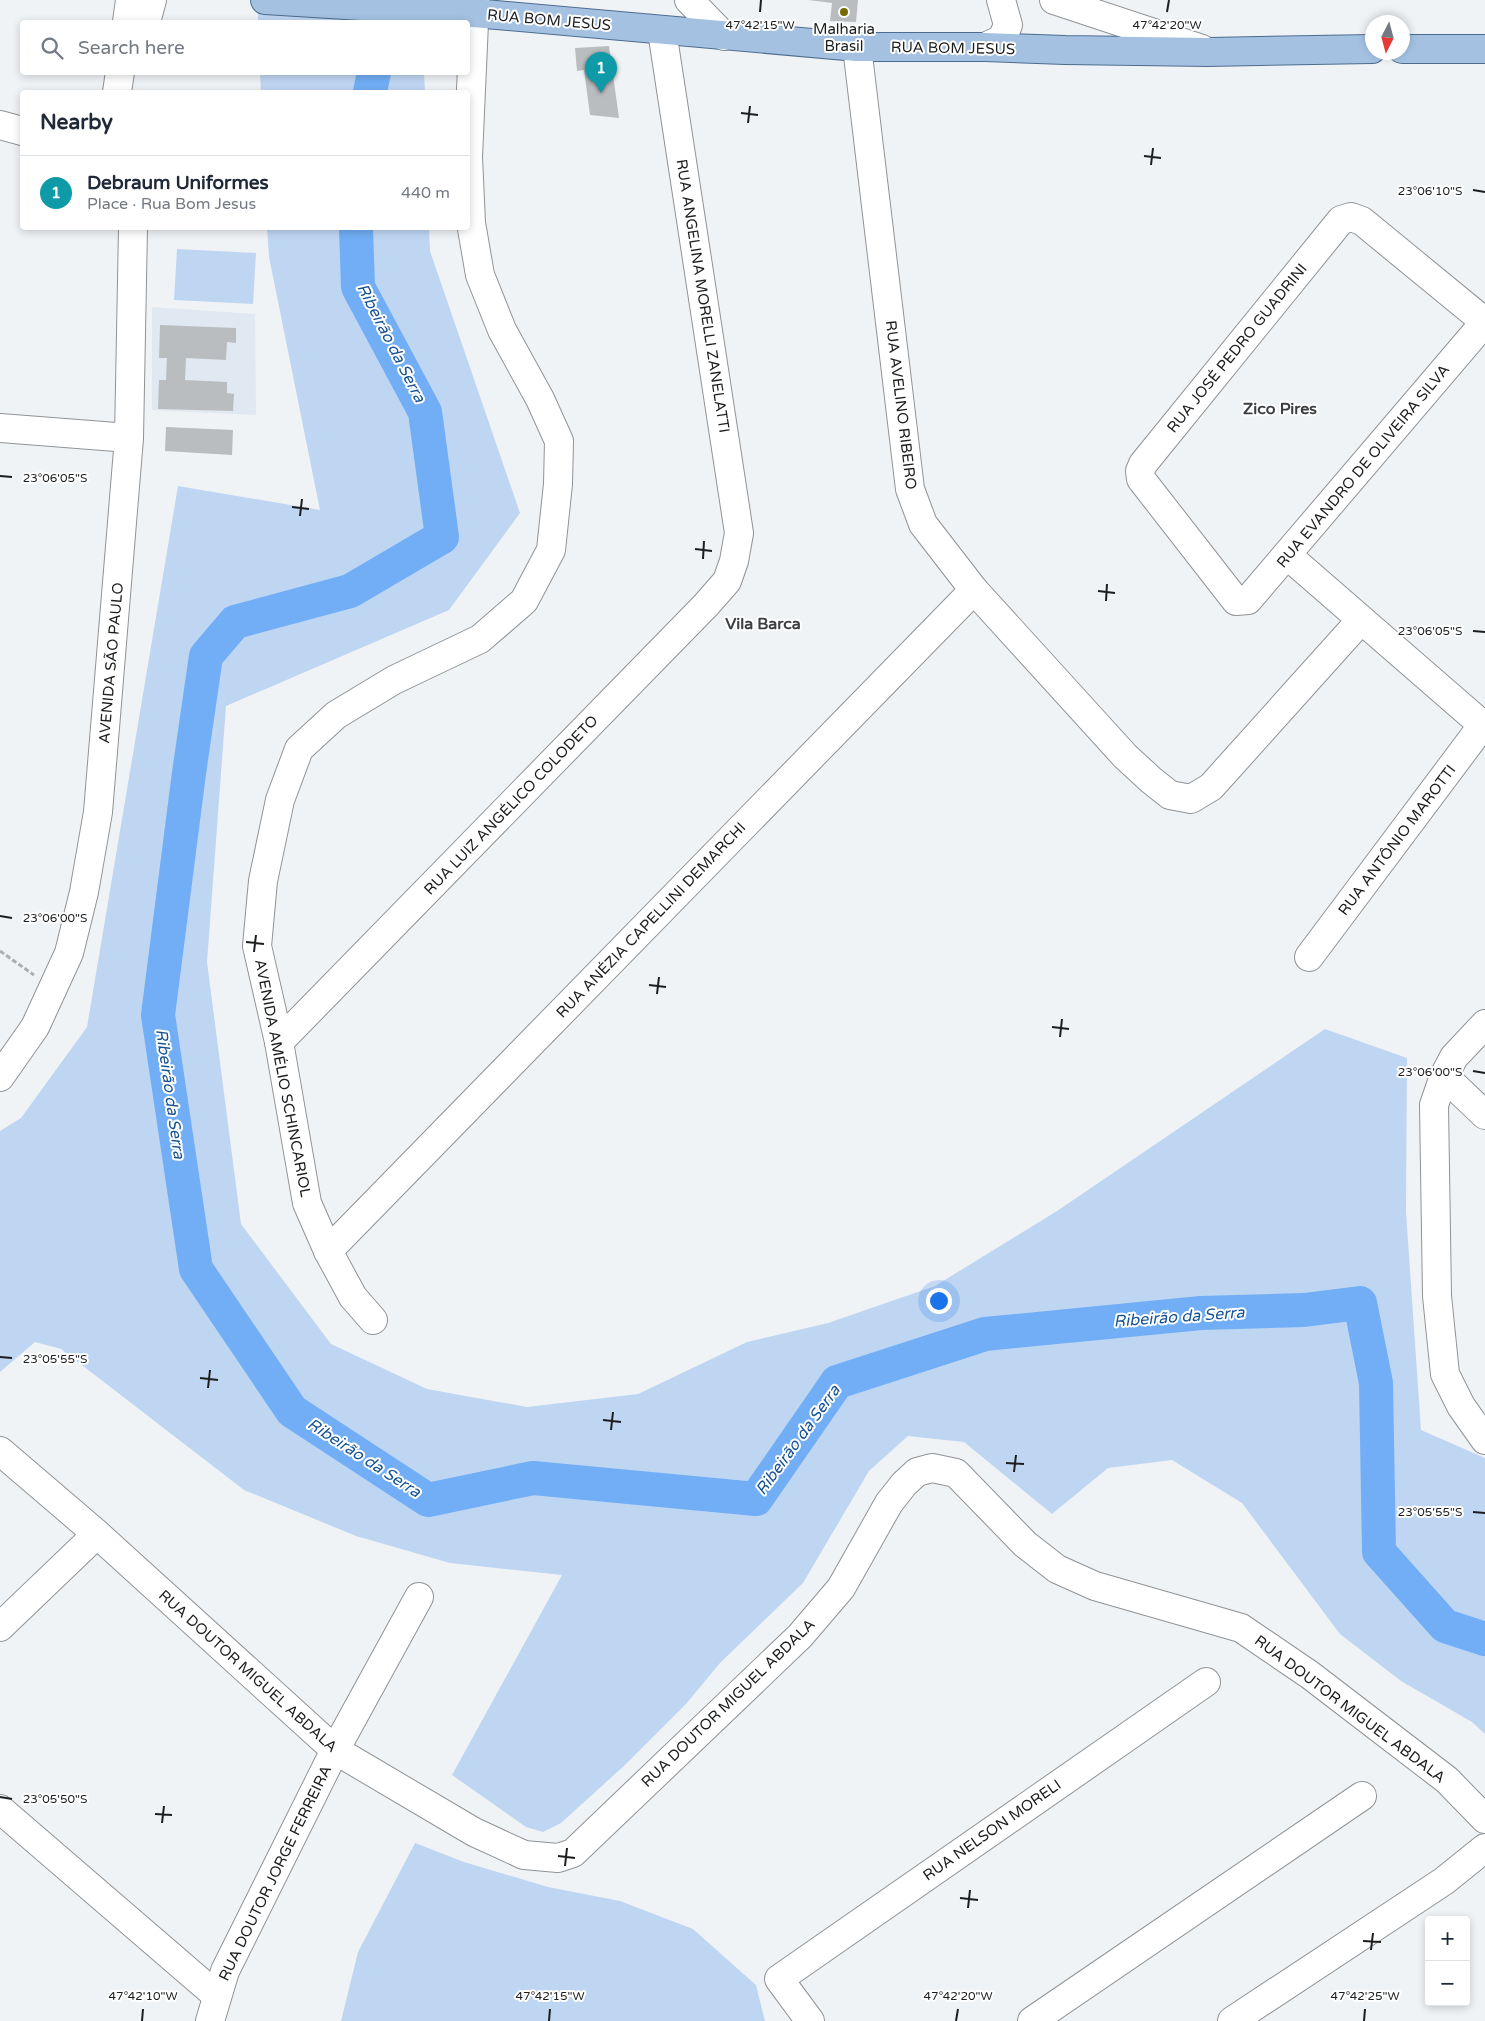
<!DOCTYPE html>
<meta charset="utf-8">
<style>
body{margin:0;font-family:"Varela Round",sans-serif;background:#f6f6f7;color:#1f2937}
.controls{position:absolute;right:15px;bottom:15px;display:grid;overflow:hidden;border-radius:5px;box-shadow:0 2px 8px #0003}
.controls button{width:45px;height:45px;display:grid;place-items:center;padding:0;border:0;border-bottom:1px solid #e0e1e3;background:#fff;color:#1f2937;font:25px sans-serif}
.compass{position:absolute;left:1365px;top:15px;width:45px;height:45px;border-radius:50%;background:#fff;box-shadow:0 2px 8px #0003;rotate:186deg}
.you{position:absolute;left:938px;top:1300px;width:18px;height:18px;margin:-12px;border:4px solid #fff;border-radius:50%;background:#1a73e8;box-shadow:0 0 0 8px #1a73e833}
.badge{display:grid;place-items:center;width:32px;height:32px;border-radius:50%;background:#111827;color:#fff;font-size:16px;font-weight:700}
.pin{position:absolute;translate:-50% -41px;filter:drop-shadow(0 1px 2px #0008)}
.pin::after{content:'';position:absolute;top:26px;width:18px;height:15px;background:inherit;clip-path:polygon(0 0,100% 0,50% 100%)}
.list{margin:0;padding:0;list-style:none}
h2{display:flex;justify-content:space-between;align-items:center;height:65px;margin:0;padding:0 20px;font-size:21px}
h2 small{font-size:16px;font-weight:400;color:#747a83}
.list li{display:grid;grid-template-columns:32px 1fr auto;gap:15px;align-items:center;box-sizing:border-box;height:75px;padding:0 20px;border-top:1px solid #e0e1e3}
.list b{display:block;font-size:19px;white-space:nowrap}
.list p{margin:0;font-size:16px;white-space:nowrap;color:#747a83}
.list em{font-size:16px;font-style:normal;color:#747a83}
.icon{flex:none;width:28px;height:28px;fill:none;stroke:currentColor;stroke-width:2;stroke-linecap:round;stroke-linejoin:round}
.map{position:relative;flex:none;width:1485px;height:2021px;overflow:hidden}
.search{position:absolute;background:#fff;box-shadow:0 2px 8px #0003;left:20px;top:20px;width:450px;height:55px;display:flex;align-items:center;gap:12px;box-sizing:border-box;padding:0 18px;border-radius:5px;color:#747a83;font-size:19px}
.panel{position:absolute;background:#fff;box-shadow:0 2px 8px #0003;left:20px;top:90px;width:450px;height:140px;border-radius:5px}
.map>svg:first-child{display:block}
.built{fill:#e0e8f1}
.green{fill:#bfd6f3}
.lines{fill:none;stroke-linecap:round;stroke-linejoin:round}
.river{stroke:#71aef5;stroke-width:34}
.building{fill:#babdc0}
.minor-casing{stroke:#909396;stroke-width:30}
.major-casing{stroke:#4d6c90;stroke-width:30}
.path{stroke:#acaeb1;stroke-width:3;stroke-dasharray:5 2.5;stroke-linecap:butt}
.minor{stroke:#fff;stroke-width:28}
.major{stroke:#a4c1e2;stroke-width:28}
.ticks{fill:none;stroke:#1b1d1e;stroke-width:2}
.poi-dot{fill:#746b04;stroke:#fff;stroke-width:2}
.labels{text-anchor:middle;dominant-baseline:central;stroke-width:4;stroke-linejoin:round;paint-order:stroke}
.street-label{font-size:15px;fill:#1b1d1e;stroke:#fff}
.poi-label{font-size:15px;fill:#1b1d1e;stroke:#fff}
.water-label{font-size:16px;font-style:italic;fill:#165393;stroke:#fff}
.neighbourhood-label{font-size:16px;font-weight:bold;fill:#3d3f42;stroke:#fff}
.ticks-label{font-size:12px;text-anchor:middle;fill:#1b1d1e;stroke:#fff;stroke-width:4;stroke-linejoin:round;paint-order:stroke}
</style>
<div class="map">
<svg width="1485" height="2021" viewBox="0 0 1485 2021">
<rect width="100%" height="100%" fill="#f0f3f6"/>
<path class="built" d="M152 307 255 314 256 415 152 410Z"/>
<g class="green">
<path d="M258 11 417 22H258Z"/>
<path d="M260 73H424L425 92H261Z"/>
<path d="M267 228H429L430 251 520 513 449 610 226 706 207 962 241 1224 331 1344 427 1389 527 1407 638 1394 747 1342 828 1323 935 1286 1057 1211 1325 1029 1407 1058 1406 1212 1421 1430 1485 1458V1734L1472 1722 1401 1681 1340 1634 1242 1503 1172 1460 1108 1468 1052 1514 964 1442 908 1436 869 1471 803 1583 720 1663 686 1704 625 1765 561 1823 543 1832 526 1827 452 1775 562 1575 450 1563 356 1536 244 1490 61 1349 35 1342 0 1372V1131L21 1118 87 1027 178 486 320 510 269 257Z"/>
<path d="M177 249 256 253 253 304 174 300Z"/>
<path d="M415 1843 464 1862 548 1887 620 1901 693 1929 756 1985 765 2021H341L358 1952Z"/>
</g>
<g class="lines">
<g class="river">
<path d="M370 92 374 72"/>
<path d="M356 228 358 287 425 412 442 537 350 591 235 622 206 656 189 773 158 1015 196 1269 292 1411 428 1500 533 1478 756 1499 837 1382 985 1334 1201 1313 1304 1310 1360 1303 1376 1383 1379 1552 1445 1626 1485 1639"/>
</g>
</g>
<g class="building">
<path d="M808 0H858L856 22 830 21 832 3Z"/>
<path d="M609 46 619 118 590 115 584 70 577 71 575 48Z"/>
<path d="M160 325 236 328V343L227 342 226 360 186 358 185 380 227 382V393L234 394 233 411 158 409 159 380H166L167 358H159Z"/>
<path d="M166 427 233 430 232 455 165 451Z"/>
</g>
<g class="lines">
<defs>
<g id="minor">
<path d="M689 0 724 36"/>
<path d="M1054 0 1202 49"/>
<path d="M127 22 130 0"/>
<path d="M146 22 152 0"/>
<path d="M857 47 910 489 923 524 974 590 1125 756 1151 780 1170 795 1191 799 1211 787 1361 620"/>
<path d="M985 47 1002 39 1008 25 1001 0"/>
<path d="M117 92 120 72"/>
<path d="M0 125 22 131"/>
<path d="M1485 322 1248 600 1236 601 1141 479 1140 471 1143 464 1341 220 1351 217 1362 221 1485 322"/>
<path d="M0 428 129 438"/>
<path d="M1287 555 1485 727"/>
<path d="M1309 957 1485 722"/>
<path d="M1485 1024 1454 1057 1444 1076 1434 1105 1437 1296 1445 1374 1461 1406 1485 1440"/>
<path d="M279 1042 706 605 727 581 734 561 739 533 662 31"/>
<path d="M1444 1076 1485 1115"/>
<path d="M0 1077 35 1027 69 953 84 892 98 812 129 438 133 228"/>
<path d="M328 1251 974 590"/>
<path d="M373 1320 353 1297 328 1251 307 1203 279 1042 257 946 263 881 280 800 299 749 336 715 394 680 480 639 524 601 551 550 558 484 559 441 540 399 502 330 480 275 471 223 468 157 475 0"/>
<path d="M0 1451 97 1534 335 1750 474 1832 524 1855 558 1858 573 1853 800 1636 841 1588 889 1503 904 1484 917 1472 932 1468 956 1473 1025 1544 1057 1569 1095 1586 1241 1628 1310 1675 1447 1780 1485 1819"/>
<path d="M0 1627 97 1534"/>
<path d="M0 1809 217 1996"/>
<path d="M210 2021 225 1971 335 1750 419 1597"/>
<path d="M810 2021 779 1979 1206 1682"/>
<path d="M1032 2021 1362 1796"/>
<path d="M1232 2021 1444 1881 1485 1848"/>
</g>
<g id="major">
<path d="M265 0 474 13 857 47H985L1065 50 1208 52 1372 49"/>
<path d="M1402 49H1485"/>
</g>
</defs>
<use href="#minor" class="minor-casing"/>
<use href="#major" class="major-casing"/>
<path class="path" d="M0 951 34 975"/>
<use href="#minor" class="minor"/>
<use href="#major" class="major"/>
</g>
<path class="ticks" d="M760 12 761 0M1167 12 1169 0M741 113 758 115M748 123 750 106M1144 156 1161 158M1151 165 1153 148M1473 190 1485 192M0 476 12 477M292 507 309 509M300 516 302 499M695 549 712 551M703 559 704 541M1098 591 1115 593M1106 601 1107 584M1473 631 1485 632M0 916 12 918M246 942 264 944M254 952 256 935M649 985 666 987M657 994 659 977M1052 1027 1069 1029M1060 1037 1062 1019M1473 1071 1485 1073M0 1357 12 1358M200 1378 218 1380M208 1388 210 1370M603 1420 621 1422M611 1430 613 1412M1006 1463 1024 1464M1014 1472 1016 1455M1473 1512 1485 1513M0 1797 12 1799M155 1814 172 1815M162 1823 164 1806M558 1856 575 1858M565 1866 567 1848M960 1898 978 1900M968 1908 970 1890M1363 1941 1381 1942M1371 1950 1373 1933M142 2021 143 2009M549 2021 550 2009M956 2021 958 2009M1364 2021 1365 2009"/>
<circle class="poi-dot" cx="844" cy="12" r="5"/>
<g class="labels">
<g class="street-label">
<text transform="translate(549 20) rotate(5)">RUA BOM JESUS</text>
<text transform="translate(953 48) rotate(1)">RUA BOM JESUS</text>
<text transform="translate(703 296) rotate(81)">RUA ANGELINA MORELLI ZANELATTI</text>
<text transform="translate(1237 348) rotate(-51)">RUA JOSÉ PEDRO GUADRINI</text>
<text transform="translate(901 405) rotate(83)">RUA AVELINO RIBEIRO</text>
<text transform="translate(1363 466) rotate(-50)">RUA EVANDRO DE OLIVEIRA SILVA</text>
<text transform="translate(111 663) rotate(-85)">AVENIDA SÃO PAULO</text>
<text transform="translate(511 805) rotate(-46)">RUA LUIZ ANGÉLICO COLODETO</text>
<text transform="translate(1397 840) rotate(-53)">RUA ANTÔNIO MAROTTI</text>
<text transform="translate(651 920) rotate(-46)">RUA ANÉZIA CAPELLINI DEMARCHI</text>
<text transform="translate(283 1078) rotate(79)">AVENIDA AMÉLIO SCHINCARIOL</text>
<text transform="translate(248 1671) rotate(42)">RUA DOUTOR MIGUEL ABDALA</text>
<text transform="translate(728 1703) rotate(-44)">RUA DOUTOR MIGUEL ABDALA</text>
<text transform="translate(1350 1709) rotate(37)">RUA DOUTOR MIGUEL ABDALA</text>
<text transform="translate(992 1830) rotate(-35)">RUA NELSON MORELI</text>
<text transform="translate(275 1873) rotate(-64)">RUA DOUTOR JORGE FERREIRA</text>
</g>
<g class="poi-label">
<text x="844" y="29">Malharia<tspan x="844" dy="17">Brasil</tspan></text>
</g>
<g class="water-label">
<text transform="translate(391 343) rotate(63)">Ribeirão da Serra</text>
<text transform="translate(170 1094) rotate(82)">Ribeirão da Serra</text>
<text transform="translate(1179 1317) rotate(-4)">Ribeirão da Serra</text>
<text transform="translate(798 1440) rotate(-54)">Ribeirão da Serra</text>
<text transform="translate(364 1458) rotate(33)">Ribeirão da Serra</text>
</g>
<g class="neighbourhood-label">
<text x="1280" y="409">Zico Pires</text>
<text x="763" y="624">Vila Barca</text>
</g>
</g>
<g class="ticks-label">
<text x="760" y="29">47°42'15"W</text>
<text x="1167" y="29">47°42'20"W</text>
<text x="1430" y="195">23°06'10"S</text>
<text x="55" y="482">23°06'05"S</text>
<text x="1430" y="635">23°06'05"S</text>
<text x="55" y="922">23°06'00"S</text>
<text x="1430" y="1076">23°06'00"S</text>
<text x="55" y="1363">23°05'55"S</text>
<text x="1430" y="1516">23°05'55"S</text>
<text x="55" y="1803">23°05'50"S</text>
<text x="143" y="2000">47°42'10"W</text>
<text x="550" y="2000">47°42'15"W</text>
<text x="958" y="2000">47°42'20"W</text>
<text x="1365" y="2000">47°42'25"W</text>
</g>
</svg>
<div class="controls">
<button>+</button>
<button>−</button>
</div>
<svg class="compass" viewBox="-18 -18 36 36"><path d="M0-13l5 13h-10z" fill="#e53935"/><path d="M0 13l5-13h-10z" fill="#747a83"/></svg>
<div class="you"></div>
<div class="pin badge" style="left:601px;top:93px;background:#0f9aa8">1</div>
<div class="search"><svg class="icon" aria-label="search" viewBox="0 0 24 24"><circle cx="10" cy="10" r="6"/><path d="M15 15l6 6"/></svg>Search here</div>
<section class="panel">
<h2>Nearby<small></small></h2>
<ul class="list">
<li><span class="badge" style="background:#0f9aa8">1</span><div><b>Debraum Uniformes</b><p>Place · Rua Bom Jesus</p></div><em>440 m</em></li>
</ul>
</section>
</div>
